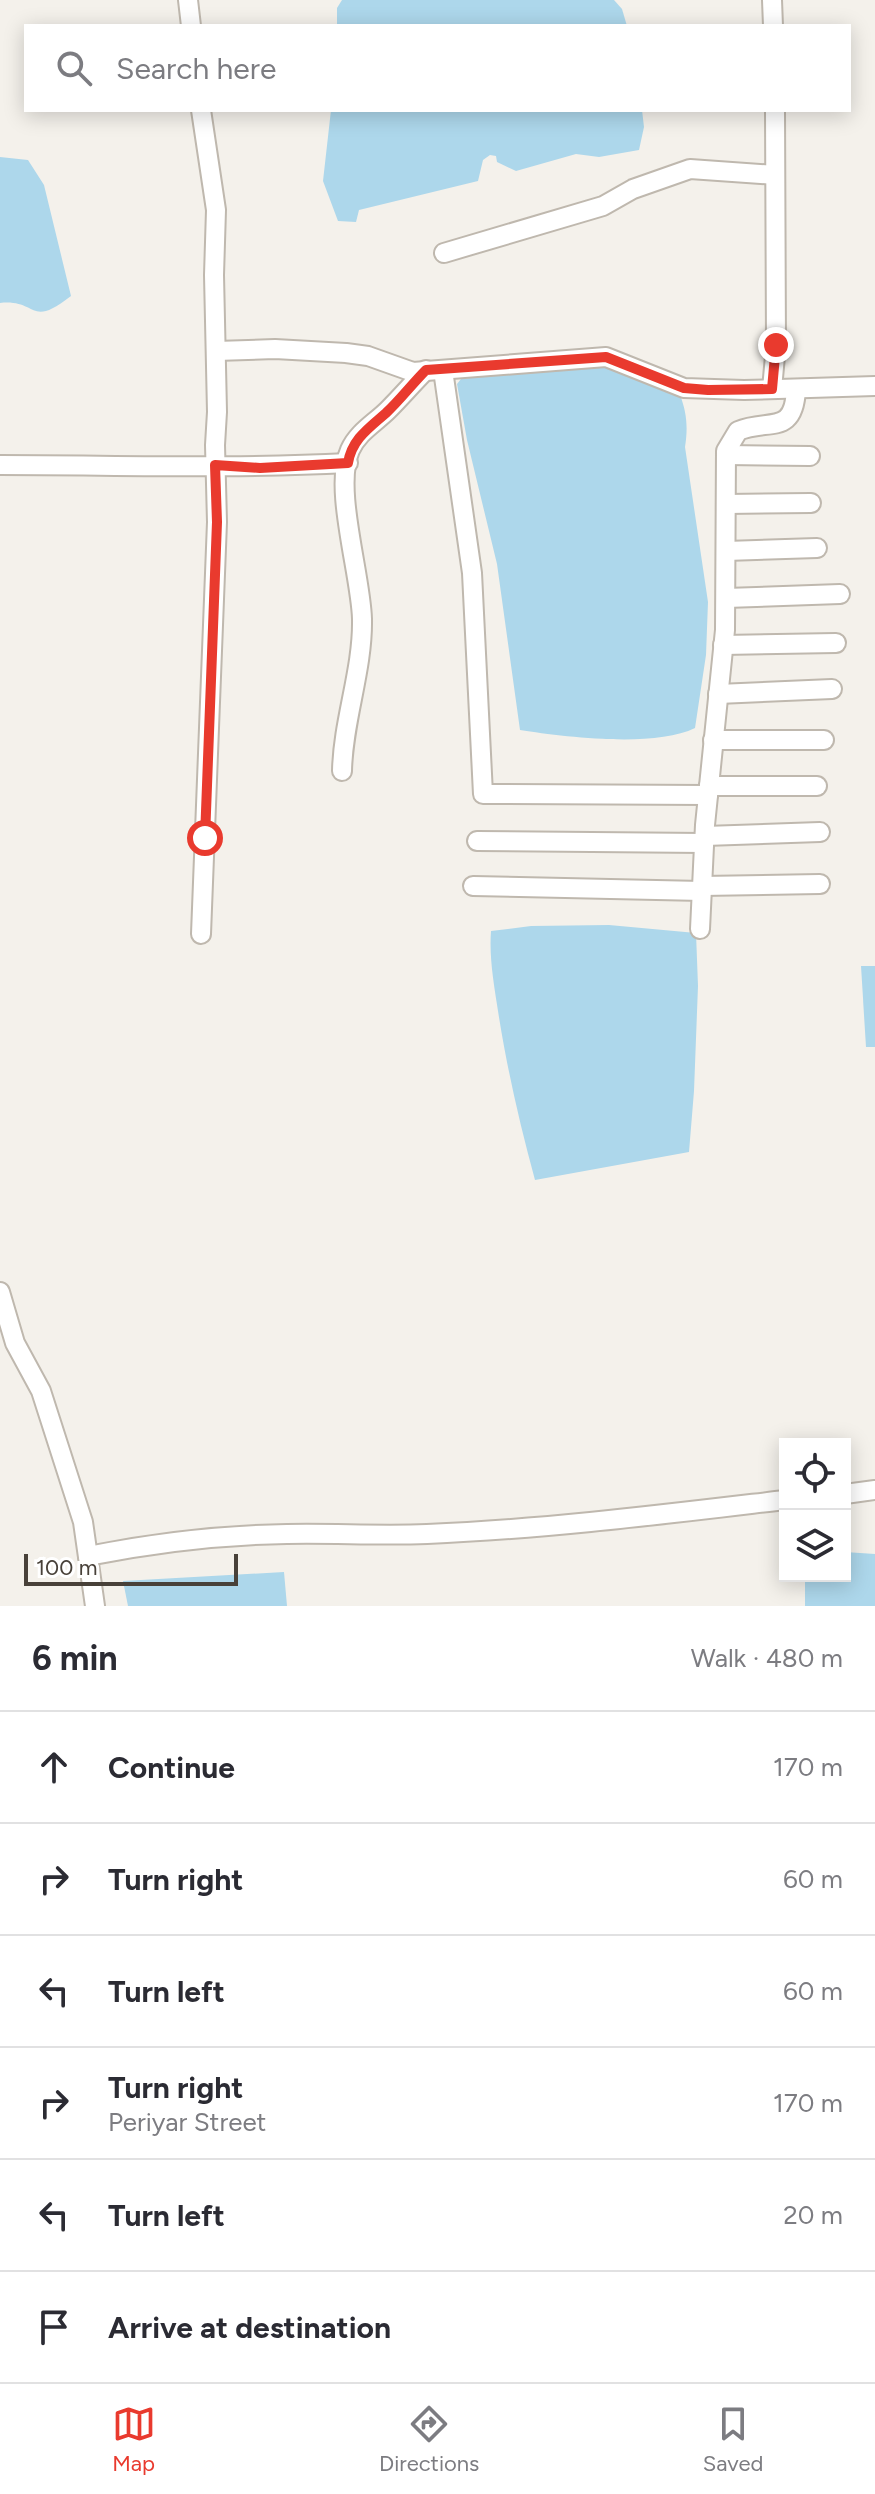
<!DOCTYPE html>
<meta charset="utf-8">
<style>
body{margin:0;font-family:Figtree,sans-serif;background:#f2f2f3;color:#2b2b33}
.controls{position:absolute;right:24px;bottom:24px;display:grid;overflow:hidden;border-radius:0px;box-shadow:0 4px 20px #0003}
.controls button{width:72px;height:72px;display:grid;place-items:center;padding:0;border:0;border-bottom:2px solid #e1e1e2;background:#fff;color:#2b2b33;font:40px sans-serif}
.scale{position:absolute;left:24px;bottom:20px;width:214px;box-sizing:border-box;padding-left:8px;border:4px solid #484139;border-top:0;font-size:22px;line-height:28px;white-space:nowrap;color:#484139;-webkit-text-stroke:6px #fff;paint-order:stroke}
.stop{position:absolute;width:24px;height:24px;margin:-18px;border:6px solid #e93a2e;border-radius:50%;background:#fff}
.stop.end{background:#e93a2e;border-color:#fff;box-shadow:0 2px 8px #0008}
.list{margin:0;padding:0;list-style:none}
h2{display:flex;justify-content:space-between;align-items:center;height:104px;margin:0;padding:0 32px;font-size:34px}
h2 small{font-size:26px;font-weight:400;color:#7c7c81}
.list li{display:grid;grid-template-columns:52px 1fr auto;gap:24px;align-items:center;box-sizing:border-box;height:112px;padding:0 32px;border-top:2px solid #e1e1e2}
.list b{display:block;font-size:30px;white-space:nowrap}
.list p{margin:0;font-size:26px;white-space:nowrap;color:#7c7c81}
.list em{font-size:26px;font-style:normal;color:#7c7c81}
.icon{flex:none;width:44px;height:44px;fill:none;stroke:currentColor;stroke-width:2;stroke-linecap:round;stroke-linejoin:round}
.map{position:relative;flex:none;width:875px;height:1606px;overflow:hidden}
.search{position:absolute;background:#fff;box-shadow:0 4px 20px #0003;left:24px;right:24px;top:24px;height:88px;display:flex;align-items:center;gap:20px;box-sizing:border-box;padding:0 28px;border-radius:0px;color:#7c7c81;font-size:30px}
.sheet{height:776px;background:#fff}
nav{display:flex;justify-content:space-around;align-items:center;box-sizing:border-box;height:112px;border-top:2px solid #e1e1e2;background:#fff;font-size:22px;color:#7c7c81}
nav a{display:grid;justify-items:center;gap:4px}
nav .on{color:#e93a2e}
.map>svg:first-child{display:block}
.water{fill:#add7eb}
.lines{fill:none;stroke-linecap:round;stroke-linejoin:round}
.minor-casing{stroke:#bfb8ae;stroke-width:22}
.minor{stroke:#fff;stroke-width:18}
.route{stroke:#e93a2e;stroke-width:10}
</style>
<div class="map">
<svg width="875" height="1606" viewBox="0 0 875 1606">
<rect width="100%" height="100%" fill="#f4f1eb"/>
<g class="water">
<path d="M342 0H614L622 9 627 26H337V8Z"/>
<path d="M331 110H642L644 127 639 150 599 157 576 154 516 171 497 162 496 156 490 155 483 160 478 181 359 210 356 222 338 221 323 181Z"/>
<path d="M0 157 28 160 44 185 71 296C29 329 38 299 0 303Z"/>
<path d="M599 364 680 395C687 413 688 428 685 447L708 602 706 655 695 728C655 748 564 737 520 730L497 564 467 440 457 384 461 379Z"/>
<path d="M609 925 696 933 698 986 694 1091 689 1152 535 1180C520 1125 507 1069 498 1011 494 984 489 958 491 931L531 926Z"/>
<path d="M861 966H875V1047H866Z"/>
<path d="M845 1552 875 1554V1606H805V1576H845Z"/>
<path d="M284 1572 287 1606H128L123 1581Z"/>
</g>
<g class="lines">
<defs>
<g id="minor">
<path d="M188 0 191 26"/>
<path d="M772 0 773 26"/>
<path d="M444 253 603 206 633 189 690 169 775 175"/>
<path d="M216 351 275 349 346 353 368 356 413 372 606 357 684 388 744 390 875 386"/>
<path d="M443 370 472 573 483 794 708 795"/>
<path d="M772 389 776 345 775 110"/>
<path d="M726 455 810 456"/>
<path d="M0 465C116 465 232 469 348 463"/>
<path d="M726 504 811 503"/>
<path d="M726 551 817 548"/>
<path d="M726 598 840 594"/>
<path d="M723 645 836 643"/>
<path d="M718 694 832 689"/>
<path d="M713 740H824"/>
<path d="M342 771C343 720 363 670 362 619 361 575 333 488 350 450 358 432 375 423 388 410 401 397 413 383 426 370"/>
<path d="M709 786H817"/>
<path d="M705 836 820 832"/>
<path d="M477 841 704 843"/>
<path d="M473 886 702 891"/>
<path d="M702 886 820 884"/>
<path d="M700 929 705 825 725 630 726 451 738 431C768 418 794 437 796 389"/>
<path d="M201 934 217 522 215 445 217 412 214 275 216 210 201 110"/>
<path d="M0 1292 15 1343 41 1391 83 1522 95 1606"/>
<path d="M845 1494 875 1490"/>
<path d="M88 1556C153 1543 221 1535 287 1534 334 1533 381 1536 427 1534 547 1529 666 1514 785 1500"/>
</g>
</defs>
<use href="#minor" class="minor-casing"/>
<use href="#minor" class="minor"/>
</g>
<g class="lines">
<path class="route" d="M205 838 217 522 215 465 260 468 348 463C352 439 369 428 386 413 400 400 412 384 426 370L606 357 684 388 708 390 772 389 776 345"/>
</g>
</svg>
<div class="controls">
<button><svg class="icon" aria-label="locate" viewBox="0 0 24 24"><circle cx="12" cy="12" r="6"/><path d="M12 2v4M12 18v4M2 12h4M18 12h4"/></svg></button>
<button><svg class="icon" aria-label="layers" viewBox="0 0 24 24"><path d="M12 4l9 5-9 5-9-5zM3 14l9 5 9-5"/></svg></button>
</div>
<div class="scale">100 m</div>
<div class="stop" style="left:205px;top:838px"></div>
<div class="stop end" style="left:776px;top:345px"></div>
<div class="search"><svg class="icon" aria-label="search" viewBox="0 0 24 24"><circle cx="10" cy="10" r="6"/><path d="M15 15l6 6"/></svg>Search here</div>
</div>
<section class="sheet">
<h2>6 min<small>Walk · 480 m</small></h2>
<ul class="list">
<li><svg class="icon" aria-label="ahead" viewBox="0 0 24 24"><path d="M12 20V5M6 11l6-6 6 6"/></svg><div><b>Continue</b></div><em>170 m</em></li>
<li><svg class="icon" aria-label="right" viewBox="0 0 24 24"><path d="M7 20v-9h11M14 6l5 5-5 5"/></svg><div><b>Turn right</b></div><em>60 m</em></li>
<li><svg class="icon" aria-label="left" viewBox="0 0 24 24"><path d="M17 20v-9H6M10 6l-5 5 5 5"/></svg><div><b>Turn left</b></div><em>60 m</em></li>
<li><svg class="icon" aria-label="right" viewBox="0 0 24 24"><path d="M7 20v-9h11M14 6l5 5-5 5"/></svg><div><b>Turn right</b><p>Periyar Street</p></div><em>170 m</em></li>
<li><svg class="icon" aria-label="left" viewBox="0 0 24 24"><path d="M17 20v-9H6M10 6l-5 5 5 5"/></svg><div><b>Turn left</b></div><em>20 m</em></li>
<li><svg class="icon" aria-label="arrive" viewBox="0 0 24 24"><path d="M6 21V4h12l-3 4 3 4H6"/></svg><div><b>Arrive at destination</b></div></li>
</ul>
</section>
<nav>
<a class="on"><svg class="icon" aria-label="map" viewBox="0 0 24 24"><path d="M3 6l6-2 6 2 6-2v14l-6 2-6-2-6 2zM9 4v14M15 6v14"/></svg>Map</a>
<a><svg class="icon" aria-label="directions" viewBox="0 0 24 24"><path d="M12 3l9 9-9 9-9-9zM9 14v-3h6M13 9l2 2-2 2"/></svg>Directions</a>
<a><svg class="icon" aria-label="saved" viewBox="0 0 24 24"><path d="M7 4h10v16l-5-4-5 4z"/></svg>Saved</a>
</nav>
